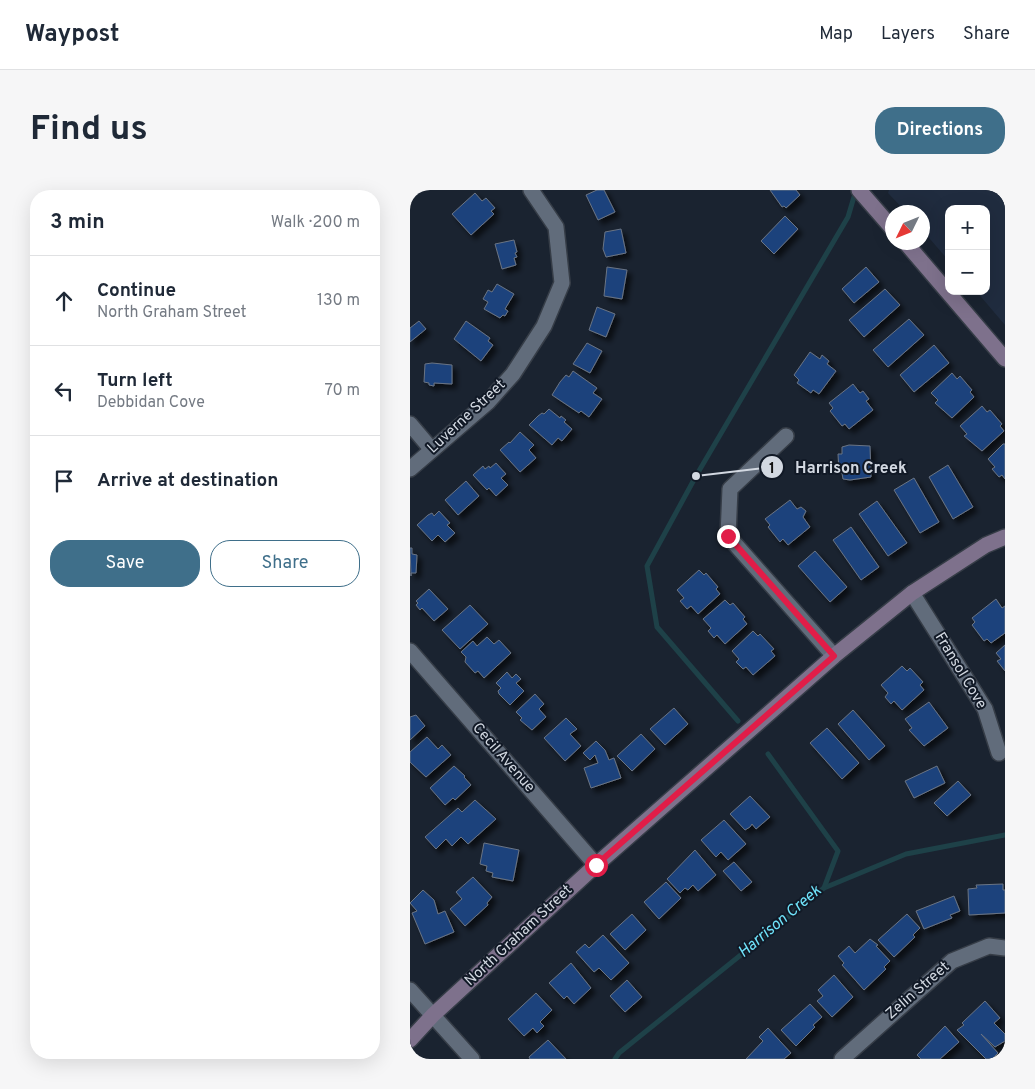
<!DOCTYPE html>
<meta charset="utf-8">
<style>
body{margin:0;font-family:Overpass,sans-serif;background:#f6f6f7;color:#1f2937}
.controls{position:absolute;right:15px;top:15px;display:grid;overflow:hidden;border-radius:10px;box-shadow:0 5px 20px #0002}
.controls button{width:45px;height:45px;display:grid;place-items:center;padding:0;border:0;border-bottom:1px solid #e0e1e3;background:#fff;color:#1f2937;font:25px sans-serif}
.compass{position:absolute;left:475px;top:15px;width:45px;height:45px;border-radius:50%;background:#fff;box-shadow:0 5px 20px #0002;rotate:227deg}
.stop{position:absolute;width:15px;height:15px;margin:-11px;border:4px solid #e11d48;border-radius:50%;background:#fff}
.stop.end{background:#e11d48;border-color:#fff;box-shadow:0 1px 5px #0008}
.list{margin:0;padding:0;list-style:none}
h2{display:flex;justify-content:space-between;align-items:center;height:65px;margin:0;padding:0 20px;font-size:21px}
h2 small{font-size:16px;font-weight:400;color:#747a83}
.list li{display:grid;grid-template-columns:32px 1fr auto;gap:15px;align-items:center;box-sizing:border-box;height:90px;padding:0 20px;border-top:1px solid #e0e1e3}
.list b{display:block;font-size:19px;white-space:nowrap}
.list p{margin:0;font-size:16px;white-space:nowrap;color:#747a83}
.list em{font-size:16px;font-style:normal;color:#747a83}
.actions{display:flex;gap:10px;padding:15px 20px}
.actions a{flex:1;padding:11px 0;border:1px solid #3f6f8a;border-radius:20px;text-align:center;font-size:18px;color:#3f6f8a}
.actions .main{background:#3f6f8a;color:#fff}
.icon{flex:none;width:28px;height:28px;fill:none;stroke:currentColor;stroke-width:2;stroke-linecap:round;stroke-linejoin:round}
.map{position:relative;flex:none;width:595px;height:869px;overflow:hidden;border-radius:20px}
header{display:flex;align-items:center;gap:30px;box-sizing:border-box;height:70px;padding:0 25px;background:#fff;border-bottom:1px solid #e0e1e3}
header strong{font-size:24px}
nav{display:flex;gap:28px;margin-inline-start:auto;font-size:18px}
.intro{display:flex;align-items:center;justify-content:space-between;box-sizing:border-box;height:120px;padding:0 30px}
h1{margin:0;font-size:35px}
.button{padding:12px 22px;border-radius:20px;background:#3f6f8a;color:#fff;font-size:18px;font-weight:700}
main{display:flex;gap:30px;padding:0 30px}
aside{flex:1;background:#fff;border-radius:20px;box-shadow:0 5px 20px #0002}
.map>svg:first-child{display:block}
.built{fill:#202c3f}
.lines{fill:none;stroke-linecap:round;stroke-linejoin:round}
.stream{stroke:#1e4148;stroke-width:5}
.building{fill:#1d437c;stroke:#6a7484;filter:url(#shadow)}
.street-casing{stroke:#363d47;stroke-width:18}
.secondary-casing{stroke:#363d47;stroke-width:18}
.street{stroke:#616c7b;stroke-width:15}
.secondary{stroke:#7e718c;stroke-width:15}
.route{stroke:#e11d48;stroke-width:6}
.labels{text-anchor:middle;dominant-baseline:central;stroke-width:4;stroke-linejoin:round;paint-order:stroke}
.street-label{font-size:15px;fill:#d2d8e1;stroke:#111926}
.water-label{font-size:16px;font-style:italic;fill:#6fe3fa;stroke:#111926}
.leader{fill:none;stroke:#d2d8e1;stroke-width:2}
.callout-dot{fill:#d2d8e1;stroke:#111926;stroke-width:2}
.mark-label{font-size:15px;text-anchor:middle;font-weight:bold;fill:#111}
.callout-label{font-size:16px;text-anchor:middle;font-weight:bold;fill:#d2d8e1;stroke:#111926;stroke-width:4;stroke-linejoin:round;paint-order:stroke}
</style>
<header>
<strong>Waypost</strong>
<nav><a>Map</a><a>Layers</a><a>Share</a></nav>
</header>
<div class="intro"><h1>Find us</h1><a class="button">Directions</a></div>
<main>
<aside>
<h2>3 min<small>Walk · 200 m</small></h2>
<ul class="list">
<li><svg class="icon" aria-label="ahead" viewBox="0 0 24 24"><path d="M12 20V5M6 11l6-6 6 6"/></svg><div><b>Continue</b><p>North Graham Street</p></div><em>130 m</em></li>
<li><svg class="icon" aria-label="left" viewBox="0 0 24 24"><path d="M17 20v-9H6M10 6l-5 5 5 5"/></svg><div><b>Turn left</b><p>Debbidan Cove</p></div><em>70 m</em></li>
<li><svg class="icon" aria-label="arrive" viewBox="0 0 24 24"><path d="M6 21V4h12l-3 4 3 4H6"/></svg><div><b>Arrive at destination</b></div></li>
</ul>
<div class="actions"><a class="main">Save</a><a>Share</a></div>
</aside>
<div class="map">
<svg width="595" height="869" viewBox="0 0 595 869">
<defs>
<filter id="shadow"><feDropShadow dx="4.5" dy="4.5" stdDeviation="2.5" flood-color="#0009"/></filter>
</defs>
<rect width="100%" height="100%" fill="#1a2330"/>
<path class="built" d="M479 0H595V135L566 101H576V19H539V71L513 41 512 22H496L478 3Z"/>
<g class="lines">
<g class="stream">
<path d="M328 531 247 437 237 376 286 286 438 27 446 0"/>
<path d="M414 698 496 664 595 645"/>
<path d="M205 869 209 863 414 698 428 661 358 564"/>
</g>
</g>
<g class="building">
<path d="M187 0H194L205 22 188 30 176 5Z"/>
<path d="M360 0H386L390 5 376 18 374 16 372 17Z"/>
<path d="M65 3 72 11 76 8 85 18 81 21 84 24 61 45 42 24Z"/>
<path d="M375 26 388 39 364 64 351 51Z"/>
<path d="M211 39 216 63 196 67 193 59 195 42Z"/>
<path d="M104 50 107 62 105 63 107 67 104 68 106 75 92 79 85 54Z"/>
<path d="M197 77 217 80 212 109 194 106Z"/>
<path d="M456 77 469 92 444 113 432 99Z"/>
<path d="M87 94 104 104 95 119 98 121 95 126 93 125 90 128 74 119 78 112 73 109 78 100 82 102Z"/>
<path d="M475 99 490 115 454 147 439 130Z"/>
<path d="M187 117 205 124 196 147 179 140Z"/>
<path d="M499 129 514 145 478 177 463 160Z"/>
<path d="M9 131 16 139 0 152V138Z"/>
<path d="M56 131 80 148 78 151 83 155 71 171 44 149Z"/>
<path d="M177 153 192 161 180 183 163 174Z"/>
<path d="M524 155 539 173 504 202 490 185Z"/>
<path d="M400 162 410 169 412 165 419 171 417 174 426 181 409 204 403 200 401 203 387 193 389 190 384 185Z"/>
<path d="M22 173 42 175V194L24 193V196L19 195V193L14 192 15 174Z"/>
<path d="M163 181 187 198 183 203 192 209 179 227 171 221 169 223 142 205 150 192 156 185 159 187Z"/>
<path d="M542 183 547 189 550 186 562 200 560 202 564 207 542 228 525 213 528 210 521 203Z"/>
<path d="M443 194 450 203 453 201 459 209 456 211 463 220 439 239 435 234 432 236 420 221 423 218 419 213Z"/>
<path d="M572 216 577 222 580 220 592 234 590 236 594 241 572 261 554 246 557 244 550 236Z"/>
<path d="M139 219 150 228 151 226 156 230 154 232 162 239 152 251 148 248 142 255 119 235 128 226 132 223 134 224Z"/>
<path d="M110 242 124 255 119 260 126 268 110 282 90 260 99 252 100 253Z"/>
<path d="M593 254H595V289L592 285 589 287 582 279 585 277 578 269Z"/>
<path d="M439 255 460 256 461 287 440 290 433 289 432 283H429L428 264H432V257Z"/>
<path d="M86 273 96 284 91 288 98 295 86 306 79 298 77 300 63 285 73 276 75 279 79 276 80 278Z"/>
<path d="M538 275 563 317 543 329 519 287Z"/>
<path d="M504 288 529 332 510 343 484 300Z"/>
<path d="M56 291 69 306 48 325 35 310Z"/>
<path d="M380 310 387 319 391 317 396 321 393 327 400 337 378 355 373 349 370 352 358 337 360 335 355 329Z"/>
<path d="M467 311 497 353 478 366 449 324Z"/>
<path d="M29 321 40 333 37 335 45 343 35 352 28 345 22 351 7 335 18 325 22 323 24 326Z"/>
<path d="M441 337 469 377 451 390 423 350Z"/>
<path d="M0 358H2V364L7 365 6 383H1V386Z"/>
<path d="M405 361 437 397 420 412 388 376Z"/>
<path d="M289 380 294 385 296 383 308 397 306 399 310 404 288 424 281 416 277 419 270 411 274 408 267 400Z"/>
<path d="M19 399 38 419 24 431 12 418 10 420 6 415 8 413 6 411Z"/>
<path d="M586 409 592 418 595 416V443L581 453 577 449 574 451 562 435 565 432 562 428Z"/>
<path d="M315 410 320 415 323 413 335 427 333 429 337 434 315 454 307 445 304 448 298 441 301 438 293 429Z"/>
<path d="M60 415 78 434 50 459 32 440Z"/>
<path d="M343 441 348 446 350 444 364 459 361 461 365 466 343 485 336 477 333 479 326 472 329 469 322 461Z"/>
<path d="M77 447 84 454 89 450 101 463 74 488 68 481 65 483 55 472 56 467 51 462 63 451 67 456Z"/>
<path d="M595 455V481L587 471 591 469 586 463Z"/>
<path d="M492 476 497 481 500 478 513 492 510 495 514 500 492 520 484 511 481 514 475 507 478 503 471 495Z"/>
<path d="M97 482 102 488 106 484 111 489 106 493 114 501 100 515 89 504 88 501 91 498 86 493Z"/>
<path d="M125 504 134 514 129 519 136 527 122 540 110 530 112 528 106 522Z"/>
<path d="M519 512 538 538 514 556 499 540 502 538 495 529Z"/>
<path d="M264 518 278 534 255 555 240 539Z"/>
<path d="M443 520 475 556 459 570 428 534Z"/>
<path d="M6 525 15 536 0 550V527Z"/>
<path d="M156 528 167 539 160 544 171 556 155 571 134 548Z"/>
<path d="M417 538 449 573 432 589 400 553Z"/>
<path d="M231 544 245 559 222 581 207 566Z"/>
<path d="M17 547 28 559 32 555 41 565 16 587 0 572V562Z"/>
<path d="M186 551 195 560 199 570 204 568 211 588 181 598 174 578 188 573 185 565 180 570 173 563Z"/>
<path d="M44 576 55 586 54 587 61 595 45 610 43 608 35 615 20 598Z"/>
<path d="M527 576 535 593 504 608 495 591Z"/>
<path d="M548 591 561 605 537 626 524 613Z"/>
<path d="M340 606 360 627 346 639 342 634 340 637 335 640 320 624Z"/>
<path d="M65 610 86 629 58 654 51 647 42 656 36 649 26 659 15 647 48 618 52 622Z"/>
<path d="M314 630 336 654 318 670 311 662 306 667 291 650Z"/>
<path d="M74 653 109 660 103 691 82 687 83 683 76 681 77 676 70 674Z"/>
<path d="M285 660 306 685 288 701 283 695 278 700 275 698 270 703 257 689Z"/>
<path d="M324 672 342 692 331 701 313 681Z"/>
<path d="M63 687 82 707 77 713 78 715 55 736 40 719 52 709 46 702Z"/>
<path d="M256 692 271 708 249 729 234 712Z"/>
<path d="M593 694V700H595V723L559 725 558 699 567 698 566 695Z"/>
<path d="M13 700 24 710 28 724 35 721 44 742 15 754 2 723 7 721 0 713Z"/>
<path d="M544 706 550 721 540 725 542 728 514 739 506 721Z"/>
<path d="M222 724 236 740 215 760 200 744Z"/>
<path d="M497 724 510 738 503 745 505 747 484 767 468 750Z"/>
<path d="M193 745 219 773 201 790 189 778 184 782 166 762 175 754 179 758Z"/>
<path d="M460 749 468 755 466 756 480 771 474 777 476 779 454 800 432 775 434 773 428 766 439 756 445 763Z"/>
<path d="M161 773 181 798 164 814 157 806 154 809 139 793Z"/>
<path d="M424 785 443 807 422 827 407 811 413 806 408 800Z"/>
<path d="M217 790 232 807 215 822 200 806Z"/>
<path d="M126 803 142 820 130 832 134 836 127 843 123 838 114 846 98 829Z"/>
<path d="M575 811 590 828 584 833 595 844V851L585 857 571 844 588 863 582 869H576L547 840 554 835 552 833Z"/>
<path d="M400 814 412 827 403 835 405 837 386 856 371 840Z"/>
<path d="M535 836 549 852 530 869H511L507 865Z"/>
<path d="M358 838 381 863 374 869H336L353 851 349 847Z"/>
<path d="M138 850 156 869H120L119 867Z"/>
</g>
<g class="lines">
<defs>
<g id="street">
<path d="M0 234 22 260"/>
<path d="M376 246 320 299 318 346 424 466"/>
<path d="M0 279 78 212 103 184 134 136 152 93 146 37 121 0"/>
<path d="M502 403 575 519 589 563"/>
<path d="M0 461 186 675"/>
<path d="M0 800 62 869"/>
<path d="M432 869 542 771 579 756 595 758"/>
</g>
<g id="secondary">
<path d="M449 0 482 38"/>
<path d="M495 52 595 169"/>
<path d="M0 850 23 825 186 675 424 466 502 403 576 355 595 347"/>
</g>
</defs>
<use href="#street" class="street-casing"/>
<use href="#secondary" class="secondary-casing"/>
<use href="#street" class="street"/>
<use href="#secondary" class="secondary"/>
</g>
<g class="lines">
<path class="route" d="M186 675 424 466 318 346"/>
</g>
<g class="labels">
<g class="street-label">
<text transform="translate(57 227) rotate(-43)">Luverne Street</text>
<text transform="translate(550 481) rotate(59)">Fransol Cove</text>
<text transform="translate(93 568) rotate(49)">Cecil Avenue</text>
<text transform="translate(109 746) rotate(-43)">North Graham Street</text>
<text transform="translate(508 801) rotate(-41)">Zelin Street</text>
</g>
<g class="water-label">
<text transform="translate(370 732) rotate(-40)">Harrison Creek</text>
</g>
</g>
<path class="leader" d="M286 286L362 277"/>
<g class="callout-dot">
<circle cx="286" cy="286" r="5"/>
<circle cx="362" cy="277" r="12"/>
</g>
<g class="mark-label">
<text x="362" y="283">1</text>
</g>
<g class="callout-label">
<text x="441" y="283">Harrison Creek</text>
</g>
</svg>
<div class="controls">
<button>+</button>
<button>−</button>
</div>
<svg class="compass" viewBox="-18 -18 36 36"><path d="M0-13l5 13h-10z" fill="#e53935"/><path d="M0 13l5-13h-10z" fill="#747a83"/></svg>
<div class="stop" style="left:186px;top:675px"></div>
<div class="stop end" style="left:318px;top:346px"></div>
</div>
</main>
